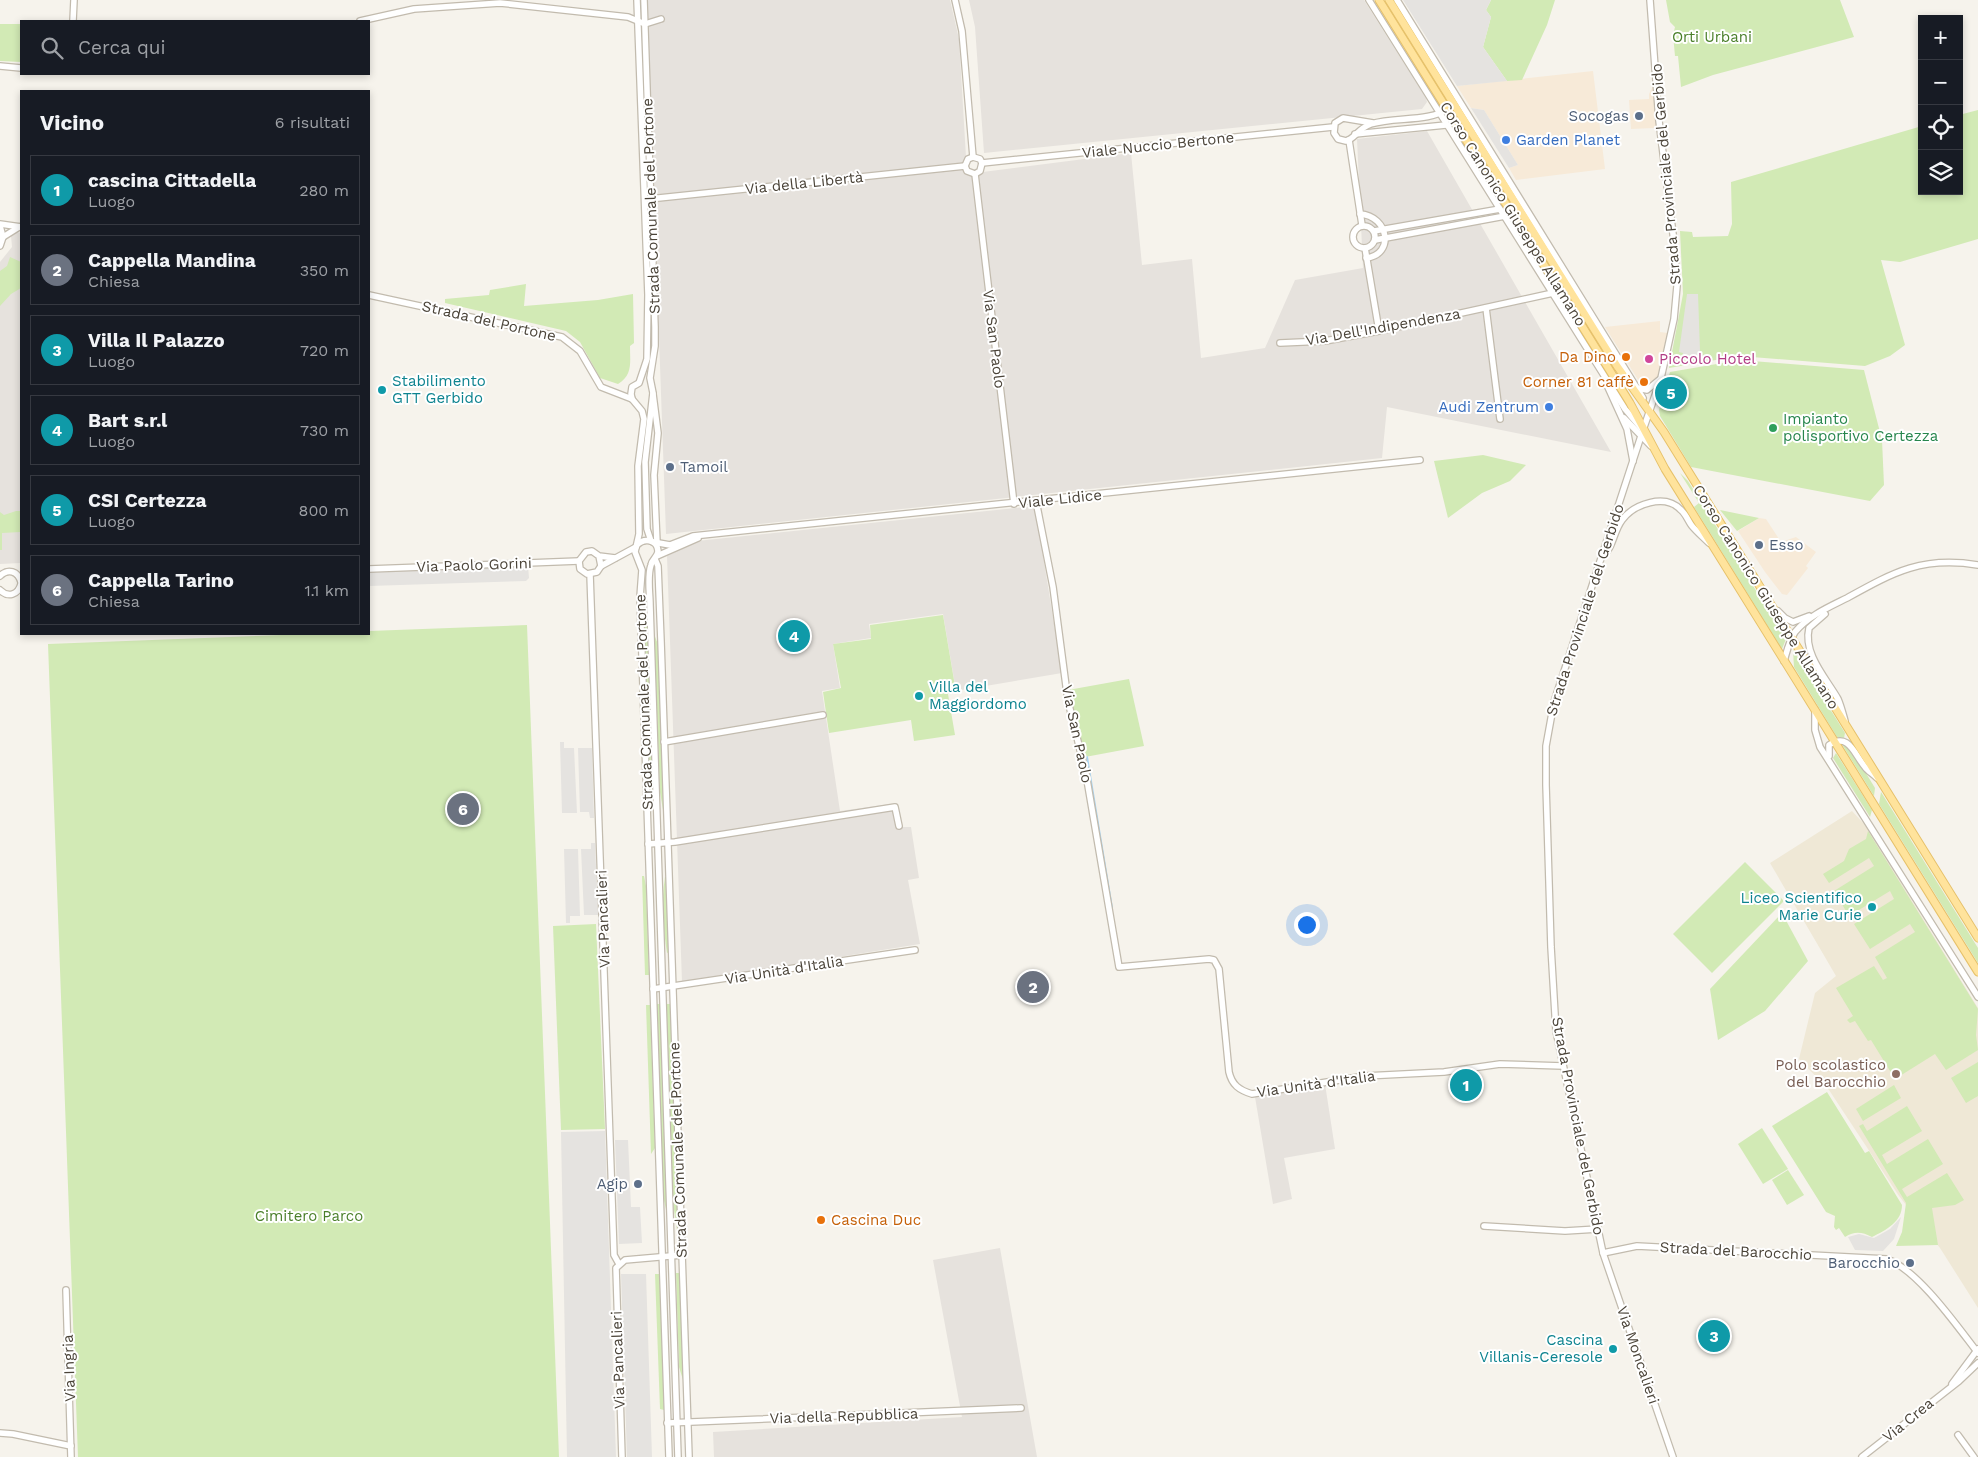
<!DOCTYPE html>
<html lang="it">
<meta charset="utf-8">
<style>
body{margin:0;font-family:"Work Sans",sans-serif;background:#20242c;color:#f1f3f6}
.controls{position:absolute;right:15px;top:15px;display:grid;overflow:hidden;border-radius:0px;box-shadow:0 2px 8px #0003}
.controls button{width:45px;height:45px;display:grid;place-items:center;padding:0;border:0;border-bottom:1px solid #363941;background:#171b24;color:#f1f3f6;font:25px sans-serif}
.you{position:absolute;left:1306px;top:924px;width:18px;height:18px;margin:-12px;border:4px solid #fff;border-radius:50%;background:#1a73e8;box-shadow:0 0 0 8px #1a73e833}
.badge{display:grid;place-items:center;width:32px;height:32px;border-radius:50%;background:#ea580c;color:#fff;font-size:16px;font-weight:700}
.pin{position:absolute;translate:-50% -50%;border:2px solid #fff;box-shadow:0 1px 5px #0006}
.list{margin:0;padding:0;list-style:none}
h2{display:flex;justify-content:space-between;align-items:center;height:65px;margin:0;padding:0 20px;font-size:21px}
h2 small{font-size:16px;font-weight:400;color:#9ea1a6}
.list li{display:grid;grid-template-columns:32px 1fr auto;gap:15px;align-items:center;box-sizing:border-box;height:70px;margin:0 10px 10px;padding:0 10px;border:1px solid #363941;border-radius:0px}
.list b{display:block;font-size:19px;white-space:nowrap}
.list p{margin:0;font-size:16px;white-space:nowrap;color:#9ea1a6}
.list em{font-size:16px;font-style:normal;color:#9ea1a6}
.icon{flex:none;width:28px;height:28px;fill:none;stroke:currentColor;stroke-width:2;stroke-linecap:round;stroke-linejoin:round}
.map{position:relative;flex:none;width:1978px;height:1457px;overflow:hidden}
.search{position:absolute;background:#171b24;box-shadow:0 2px 8px #0003;left:20px;top:20px;width:350px;height:55px;display:flex;align-items:center;gap:12px;box-sizing:border-box;padding:0 18px;border-radius:0px;color:#9ea1a6;font-size:19px}
.panel{position:absolute;background:#171b24;box-shadow:0 2px 8px #0003;left:20px;top:90px;width:350px;height:545px;border-radius:0px}
.map>svg:first-child{display:block}
.commercial{fill:#f7ead8}
.industrial{fill:#e6e2dd}
.education{fill:#efe8d6}
.green{fill:#d2eab5}
.parking{fill:#e5e3e0}
.lines{fill:none;stroke-linecap:round;stroke-linejoin:round}
.stream{stroke:#a9d4f2;stroke-width:2}
.minor-casing{stroke:#c2bbae;stroke-width:8}
.major-casing{stroke:#e6c16a;stroke-width:9}
.minor{stroke:#fff;stroke-width:5.5}
.major{stroke:#ffe39c;stroke-width:7}
.service-dot{fill:#5c6f8a;stroke:#fff;stroke-width:2}
.shop-dot{fill:#3f7fe0;stroke:#fff;stroke-width:2}
.food-dot{fill:#e8710a;stroke:#fff;stroke-width:2}
.hotel-dot{fill:#d1479c;stroke:#fff;stroke-width:2}
.culture-dot{fill:#0f9aa8;stroke:#fff;stroke-width:2}
.leisure-dot{fill:#2e9e5b;stroke:#fff;stroke-width:2}
.education-dot{fill:#8d6e63;stroke:#fff;stroke-width:2}
.labels{text-anchor:middle;dominant-baseline:central;stroke-width:4;stroke-linejoin:round;paint-order:stroke}
.park-label{font-size:15px;fill:#4a7f2a;stroke:#fff}
.service-label{font-size:15px;fill:#4e5e75;stroke:#fff;text-anchor:end}
.shop-label{font-size:15px;fill:#366cbe;stroke:#fff;text-anchor:start}
.street-label{font-size:15px;fill:#4b4439;stroke:#fff}
.food-label{font-size:15px;fill:#c56008;stroke:#fff;text-anchor:end}
.hotel-label{font-size:15px;fill:#b23c85;stroke:#fff;text-anchor:start}
.culture-label{font-size:15px;fill:#0d838f;stroke:#fff;text-anchor:start}
.leisure-label{font-size:15px;fill:#27864d;stroke:#fff;text-anchor:start}
.education-label{font-size:15px;fill:#785e54;stroke:#fff;text-anchor:end}
</style>
<div class="map">
<svg width="1978" height="1457" viewBox="0 0 1978 1457">
<rect width="100%" height="100%" fill="#f6f3ec"/>
<g class="commercial">
<path d="M1593 71 1605 169 1516 180 1509 168 1518 165 1484 110 1471 108 1457 86Z"/>
<path d="M1654 84 1658 132 1654 128 1631 129 1629 100 1649 99V94Z"/>
<path d="M1660 321V332L1668 333 1659 373 1657 379 1648 388 1642 386 1605 327Z"/>
<path d="M1759 518 1766 519 1781 542 1796 537 1816 552 1806 566 1808 568 1787 595 1782 594 1765 572 1738 531Z"/>
</g>
<g class="industrial">
<path d="M647 0H950L959 39 967 174 1131 153 1142 265 1192 259 1201 358 1265 348 1295 280 1363 268 1357 139 1427 131 1611 452 1387 407 1382 458 666 534Z"/>
<path d="M969 0H1364L1426 98 1427 102 1422 109 984 153 975 27Z"/>
<path d="M17 232 21 233V563L0 564V262L12 247 11 236Z"/>
<path d="M1035 506 1062 673 956 691 943 614 869 624 871 638 833 644 840 688 822 691 840 811 897 803 902 827H911L919 878 908 880 920 944 682 982 667 556 697 541Z"/>
<path d="M1325 1084 1335 1149 1284 1158 1292 1199 1273 1204 1255 1097Z"/>
<path d="M1000 1248 1037 1457H714L713 1432 962 1417 933 1260Z"/>
</g>
<path class="education" d="M1852 811 1866 826 1978 1008V1308L1940 1248 1899 1196 1829 1090 1799 1059 1815 993 1836 976 1770 863Z"/>
<g class="green">
<path d="M1491 0H1555L1547 25 1522 80 1507 81 1483 47 1491 17 1486 10Z"/>
<path d="M1666 0H1840L1854 37 1713 75 1681 87 1678 56H1675L1673 35 1675 27 1670 22Z"/>
<path d="M0 24H21V62L0 61Z"/>
<path d="M1978 110V239L1900 262 1881 260 1905 345 1890 356 1865 366 1739 356 1669 368 1683 294 1680 231 1692 232 1693 237 1728 236 1732 224 1731 182 1922 126V191H1959V115Z"/>
<path d="M10 257 21 262V288L11 294 0 306V271L7 266Z"/>
<path d="M526 284 524 306 598 300 633 294 634 343 630 346C630 362 633 375 618 384L600 378 580 342 566 331 445 303V299L489 295 490 290Z"/>
<path d="M1740 360 1864 370 1882 440 1884 485 1870 501 1691 467 1660 416 1659 410 1670 372Z"/>
<path d="M1483 455 1526 465 1510 481 1482 493 1448 518 1434 461Z"/>
<path d="M1680 473 1688 481 1786 639 1782 649 1694 507 1699 503Z"/>
<path d="M1720 510 1759 518 1737 531Z"/>
<path d="M16 511H21V532L2 533V550H0V512L4 515Z"/>
<path d="M643 590 649 645 652 784 648 761Z"/>
<path d="M943 615 956 692 948 694 955 735 914 741 911 720 829 733 823 692 841 688 833 644 871 639 870 625Z"/>
<path d="M527 625 559 1457H78L48 644 309 634H369V631Z"/>
<path d="M654 634 659 647 665 810H663L660 792Z"/>
<path d="M1793 650 1845 733 1844 738 1837 737 1794 667Z"/>
<path d="M1129 679 1144 746 1085 757 1068 690Z"/>
<path d="M1841 743 1850 747 1875 788 1874 796Z"/>
<path d="M1836 753 1872 810 1870 817 1833 758Z"/>
<path d="M1881 792 1978 948V963L1879 804Z"/>
<path d="M1868 831 1978 1009 1976 1035 1978 1050 1946 1070 1935 1054 1895 1079 1871 1040 1868 1041 1855 1021 1850 1023 1847 1020 1853 1016 1836 988 1874 966 1883 980 1887 978 1875 957 1915 932 1910 924 1870 949 1854 924 1894 899 1890 891 1849 916 1834 891 1874 866 1869 858 1829 883 1823 874 1844 861 1849 849 1866 839Z"/>
<path d="M1745 862 1784 901 1712 973 1673 934Z"/>
<path d="M642 876H644L646 886 649 975H645Z"/>
<path d="M665 877H667L669 952 667 953C663 928 661 902 665 877Z"/>
<path d="M1782 913 1808 961 1765 1011 1718 1040 1710 989Z"/>
<path d="M596 924 605 1129 561 1130 553 926Z"/>
<path d="M657 1004H660L668 1218 663 1196Z"/>
<path d="M666 1004H671L679 1244 673 1203Z"/>
<path d="M646 1005H650L655 1148 651 1154Z"/>
<path d="M1978 1062V1096L1966 1103 1951 1078Z"/>
<path d="M1894 1085 1901 1098 1863 1121 1856 1109Z"/>
<path d="M1827 1092 1865 1153 1869 1151 1902 1205C1902 1222 1886 1230 1872 1237 1862 1232 1855 1231 1845 1237L1839 1228 1836 1230 1834 1227 1835 1216 1826 1212 1772 1126Z"/>
<path d="M1907 1106 1922 1131 1882 1155 1887 1164 1928 1139 1943 1164 1902 1189 1907 1197 1947 1173 1964 1200 1955 1205 1932 1208 1938 1245 1896 1246 1902 1232 1906 1203 1859 1126 1863 1124 1867 1131Z"/>
<path d="M1762 1128 1788 1169 1763 1184 1738 1144Z"/>
<path d="M1788 1170 1804 1195 1787 1205 1772 1180Z"/>
<path d="M676 1273H680L684 1383 679 1367Z"/>
<path d="M655 1274H660L664 1410 660 1409Z"/>
</g>
<g class="parking">
<path d="M1403 0H1491L1486 10 1491 17 1483 47 1507 81 1457 86Z"/>
<path d="M1471 108 1484 110 1518 165 1509 168Z"/>
<path d="M1687 294H1698L1700 351 1705 359 1683 356V353L1679 352Z"/>
<path d="M528 566 529 578 526 581 369 586V571Z"/>
<path d="M560 742H564V748H574L577 813H562Z"/>
<path d="M578 748H592L594 818H590L589 812H580Z"/>
<path d="M591 843H595L598 915H584L581 849H591Z"/>
<path d="M564 849H578L580 916H570V923H566Z"/>
<path d="M605 1131 616 1457H567L561 1132Z"/>
<path d="M615 1140H628L631 1207H640L642 1243 619 1244Z"/>
<path d="M1901 1217 1894 1239 1883 1251 1855 1250 1848 1237 1859 1234 1874 1238 1890 1229Z"/>
<path d="M621 1274H646L652 1457H627Z"/>
</g>
<g class="lines">
<path class="stream" d="M1087 757 1112 908"/>
<defs>
<g id="minor">
<path d="M637 0 648 295 647 359 639 383 632 387 631 394 632 399 642 411 644 419 638 466 639 534 635 552 642 570 640 597 669 1457"/>
<path d="M644 0 655 327V346L650 378 653 393 645 462 647 529 651 541"/>
<path d="M955 0 962 31 973 157"/>
<path d="M1369 0 1625 409 1641 428"/>
<path d="M1397 0 1643 398"/>
<path d="M1650 0 1659 121 1674 242 1677 286 1674 319 1661 378 1643 430 1554 702 1546 746V785L1551 947 1556 1031 1603 1253 1673 1457"/>
<path d="M73 21 74 0"/>
<path d="M360 21 414 9 500 3 628 17 645 24 661 19"/>
<path d="M0 66 21 68"/>
<path d="M1373 123 1343 118 1335 123 1334 133 1338 139 1346 141C1356 138 1357 129 1371 124 1396 116 1427 123 1450 108"/>
<path d="M1355 134 1446 125"/>
<path d="M1349 140 1362 225"/>
<path d="M982 163 1333 127"/>
<path d="M965 166 967 171 975 174 980 171 982 163"/>
<path d="M965 166 968 159 973 157 980 159 982 163"/>
<path d="M975 174 1014 504"/>
<path d="M649 199 965 166"/>
<path d="M1360 214C1389 216 1395 255 1366 258"/>
<path d="M0 224 21 227"/>
<circle cx="1364" cy="237" r="11"/>
<path d="M0 226 3 237 0 246"/>
<path d="M1374 231 1500 209"/>
<path d="M3 237 19 227"/>
<path d="M1375 240 1505 216"/>
<path d="M1365 248 1379 331"/>
<path d="M369 295 562 337 580 351 601 387 632 399"/>
<path d="M1486 308 1500 419"/>
<path d="M1280 343 1325 341 1379 331 1553 293"/>
<path d="M1607 385 1627 429 1633 461"/>
<path d="M1637 388 1647 390 1659 380"/>
<path d="M653 394 658 433 654 475 657 543"/>
<path d="M1624 418 1651 446"/>
<path d="M1036 501 1053 587 1068 701 1086 774 1119 967 1209 959 1214 960 1219 969 1229 1072C1232 1085 1239 1090 1252 1094L1365 1076 1444 1072 1500 1064 1563 1066"/>
<path d="M653 542 670 545 693 536 1420 460"/>
<path d="M637 545C644 538 657 539 658 551 658 557 652 559 651 565 647 577 650 593 650 605L678 1457"/>
<path d="M599 556 601 566 597 572 587 574 580 569 579 561 586 552 592 551 599 556 615 558"/>
<path d="M657 556 698 538"/>
<path d="M1602 557C1614 547 1613 532 1622 520 1634 504 1665 493 1681 510 1686 514 1688 521 1692 526 1697 532 1703 537 1709 543"/>
<path d="M655 559 658 566 661 641 689 1457"/>
<path d="M601 566 636 547"/>
<path d="M369 569 579 561"/>
<path d="M590 574 614 1255 619 1264"/>
<path d="M0 576C8 568 18 571 21 582"/>
<path d="M0 590C8 598 18 595 21 584"/>
<path d="M1778 611 1785 618 1793 622 1809 616"/>
<path d="M1825 614 1809 628C1803 654 1826 678 1838 699 1841 706 1843 714 1845 721"/>
<path d="M1784 661C1787 651 1789 641 1795 632 1808 616 1829 607 1847 598 1894 572 1922 556 1978 565"/>
<path d="M1815 710V730L1820 747 1978 997"/>
<path d="M664 742 823 715"/>
<path d="M1829 756V745C1849 732 1854 754 1865 767 1868 771 1873 774 1877 778"/>
<path d="M648 844 675 842 895 807 899 826"/>
<path d="M653 989 915 950"/>
<path d="M1484 1226 1565 1231 1598 1229"/>
<path d="M1603 1253 1637 1246 1887 1259C1918 1270 1957 1326 1978 1353"/>
<path d="M66 1290 71 1457"/>
<path d="M1952 1384 1978 1349"/>
<path d="M667 1423 1021 1408"/>
<path d="M0 1433 13 1434 71 1446"/>
<path d="M1958 1435 1974 1457"/>
<path d="M622 1457 616 1268 625 1260 682 1255"/>
<path d="M1862 1457 1959 1381 1978 1363"/>
</g>
<g id="major">
<path d="M1379 0 1630 403 1665 469 1978 972"/>
<path d="M1389 0 1617 366 1664 432 1978 938"/>
</g>
</defs>
<use href="#minor" class="minor-casing"/>
<use href="#major" class="major-casing"/>
<use href="#minor" class="minor"/>
<use href="#major" class="major"/>
</g>
<g class="service-dot">
<circle cx="1639" cy="116" r="5"/>
<circle cx="670" cy="467" r="5"/>
<circle cx="1759" cy="545" r="5"/>
<circle cx="638" cy="1184" r="5"/>
<circle cx="1910" cy="1263" r="5"/>
</g>
<g class="shop-dot">
<circle cx="1506" cy="140" r="5"/>
<circle cx="1549" cy="407" r="5"/>
</g>
<g class="food-dot">
<circle cx="1626" cy="357" r="5"/>
<circle cx="1644" cy="382" r="5"/>
<circle cx="821" cy="1220" r="5"/>
</g>
<circle class="hotel-dot" cx="1649" cy="359" r="5"/>
<g class="culture-dot">
<circle cx="382" cy="390" r="5"/>
<circle cx="919" cy="696" r="5"/>
<circle cx="1872" cy="907" r="5"/>
<circle cx="1613" cy="1349" r="5"/>
</g>
<circle class="leisure-dot" cx="1773" cy="428" r="5"/>
<circle class="education-dot" cx="1896" cy="1074" r="5"/>
<g class="labels">
<g class="park-label">
<text x="1712" y="37">Orti Urbani</text>
<text x="309" y="1216">Cimitero Parco</text>
</g>
<g class="service-label">
<text x="1629" y="116">Socogas</text>
<text x="680" y="467" text-anchor="start">Tamoil</text>
<text x="1769" y="545" text-anchor="start">Esso</text>
<text x="628" y="1184">Agip</text>
<text x="1900" y="1263">Barocchio</text>
</g>
<g class="shop-label">
<text x="1516" y="140">Garden Planet</text>
<text x="1539" y="407" text-anchor="end">Audi Zentrum</text>
</g>
<g class="street-label">
<text transform="translate(1158 145) rotate(-6)">Viale Nuccio Bertone</text>
<text transform="translate(1666 174) rotate(-95)">Strada Provinciale del Gerbido</text>
<text transform="translate(804 183) rotate(-6)">Via della Libertà</text>
<text transform="translate(651 206) rotate(-92)">Strada Comunale del Portone</text>
<text transform="translate(1513 214) rotate(58)">Corso Canonico Giuseppe Allamano</text>
<text transform="translate(489 321) rotate(13)">Strada del Portone</text>
<text transform="translate(1383 327) rotate(-10)">Via Dell'Indipendenza</text>
<text transform="translate(994 339) rotate(83)">Via San Paolo</text>
<text transform="translate(1060 499) rotate(-6)">Viale Lidice</text>
<text transform="translate(474 565) rotate(-2)">Via Paolo Gorini</text>
<text transform="translate(1766 597) rotate(58)">Corso Canonico Giuseppe Allamano</text>
<text transform="translate(1585 610) rotate(-72)">Strada Provinciale del Gerbido</text>
<text transform="translate(644 702) rotate(-92)">Strada Comunale del Portone</text>
<text transform="translate(1077 734) rotate(78)">Via San Paolo</text>
<text transform="translate(603 919) rotate(-92)">Via Pancalieri</text>
<text transform="translate(784 970) rotate(-9)">Via Unità d'Italia</text>
<text transform="translate(1316 1084) rotate(-8)">Via Unità d'Italia</text>
<text transform="translate(1578 1126) rotate(79)">Strada Provinciale del Gerbido</text>
<text transform="translate(678 1150) rotate(-92)">Strada Comunale del Portone</text>
<text transform="translate(1736 1251) rotate(3)">Strada del Barocchio</text>
<text transform="translate(1638 1355) rotate(71)">Via Moncalieri</text>
<text transform="translate(618 1360) rotate(-92)">Via Pancalieri</text>
<text transform="translate(69 1368) rotate(-92)">Via Ingria</text>
<text transform="translate(844 1416) rotate(-2)">Via della Repubblica</text>
<text transform="translate(1908 1420) rotate(-39)">Via Crea</text>
</g>
<g class="food-label">
<text x="1616" y="357">Da Dino</text>
<text x="1634" y="382">Corner 81 caffè</text>
<text x="831" y="1220" text-anchor="start">Cascina Duc</text>
</g>
<g class="hotel-label">
<text x="1659" y="359">Piccolo Hotel</text>
</g>
<g class="culture-label">
<text x="392" y="381">Stabilimento<tspan x="392" dy="17">GTT Gerbido</tspan></text>
<text x="929" y="687">Villa del<tspan x="929" dy="17">Maggiordomo</tspan></text>
<text x="1862" y="898" text-anchor="end">Liceo Scientifico<tspan x="1862" dy="17">Marie Curie</tspan></text>
<text x="1603" y="1340" text-anchor="end">Cascina<tspan x="1603" dy="17">Villanis-Ceresole</tspan></text>
</g>
<g class="leisure-label">
<text x="1783" y="419">Impianto<tspan x="1783" dy="17">polisportivo Certezza</tspan></text>
</g>
<g class="education-label">
<text x="1886" y="1065">Polo scolastico<tspan x="1886" dy="17">del Barocchio</tspan></text>
</g>
</g>
</svg>
<div class="controls">
<button>+</button>
<button>−</button>
<button><svg class="icon" aria-label="locate" viewBox="0 0 24 24"><circle cx="12" cy="12" r="6"/><path d="M12 2v4M12 18v4M2 12h4M18 12h4"/></svg></button>
<button><svg class="icon" aria-label="layers" viewBox="0 0 24 24"><path d="M12 4l9 5-9 5-9-5zM3 14l9 5 9-5"/></svg></button>
</div>
<div class="you"></div>
<div class="pin badge" style="left:1466px;top:1085px;background:#0f9aa8">1</div>
<div class="pin badge" style="left:1033px;top:987px;background:#6b7280">2</div>
<div class="pin badge" style="left:1714px;top:1336px;background:#0f9aa8">3</div>
<div class="pin badge" style="left:794px;top:636px;background:#0f9aa8">4</div>
<div class="pin badge" style="left:1671px;top:393px;background:#0f9aa8">5</div>
<div class="pin badge" style="left:463px;top:809px;background:#6b7280">6</div>
<div class="search"><svg class="icon" aria-label="search" viewBox="0 0 24 24"><circle cx="10" cy="10" r="6"/><path d="M15 15l6 6"/></svg>Cerca qui</div>
<section class="panel">
<h2>Vicino<small>6 risultati</small></h2>
<ul class="list">
<li><span class="badge" style="background:#0f9aa8">1</span><div><b>cascina Cittadella</b><p>Luogo</p></div><em>280 m</em></li>
<li><span class="badge" style="background:#6b7280">2</span><div><b>Cappella Mandina</b><p>Chiesa</p></div><em>350 m</em></li>
<li><span class="badge" style="background:#0f9aa8">3</span><div><b>Villa Il Palazzo</b><p>Luogo</p></div><em>720 m</em></li>
<li><span class="badge" style="background:#0f9aa8">4</span><div><b>Bart s.r.l</b><p>Luogo</p></div><em>730 m</em></li>
<li><span class="badge" style="background:#0f9aa8">5</span><div><b>CSI Certezza</b><p>Luogo</p></div><em>800 m</em></li>
<li><span class="badge" style="background:#6b7280">6</span><div><b>Cappella Tarino</b><p>Chiesa</p></div><em>1.1 km</em></li>
</ul>
</section>
</div>
